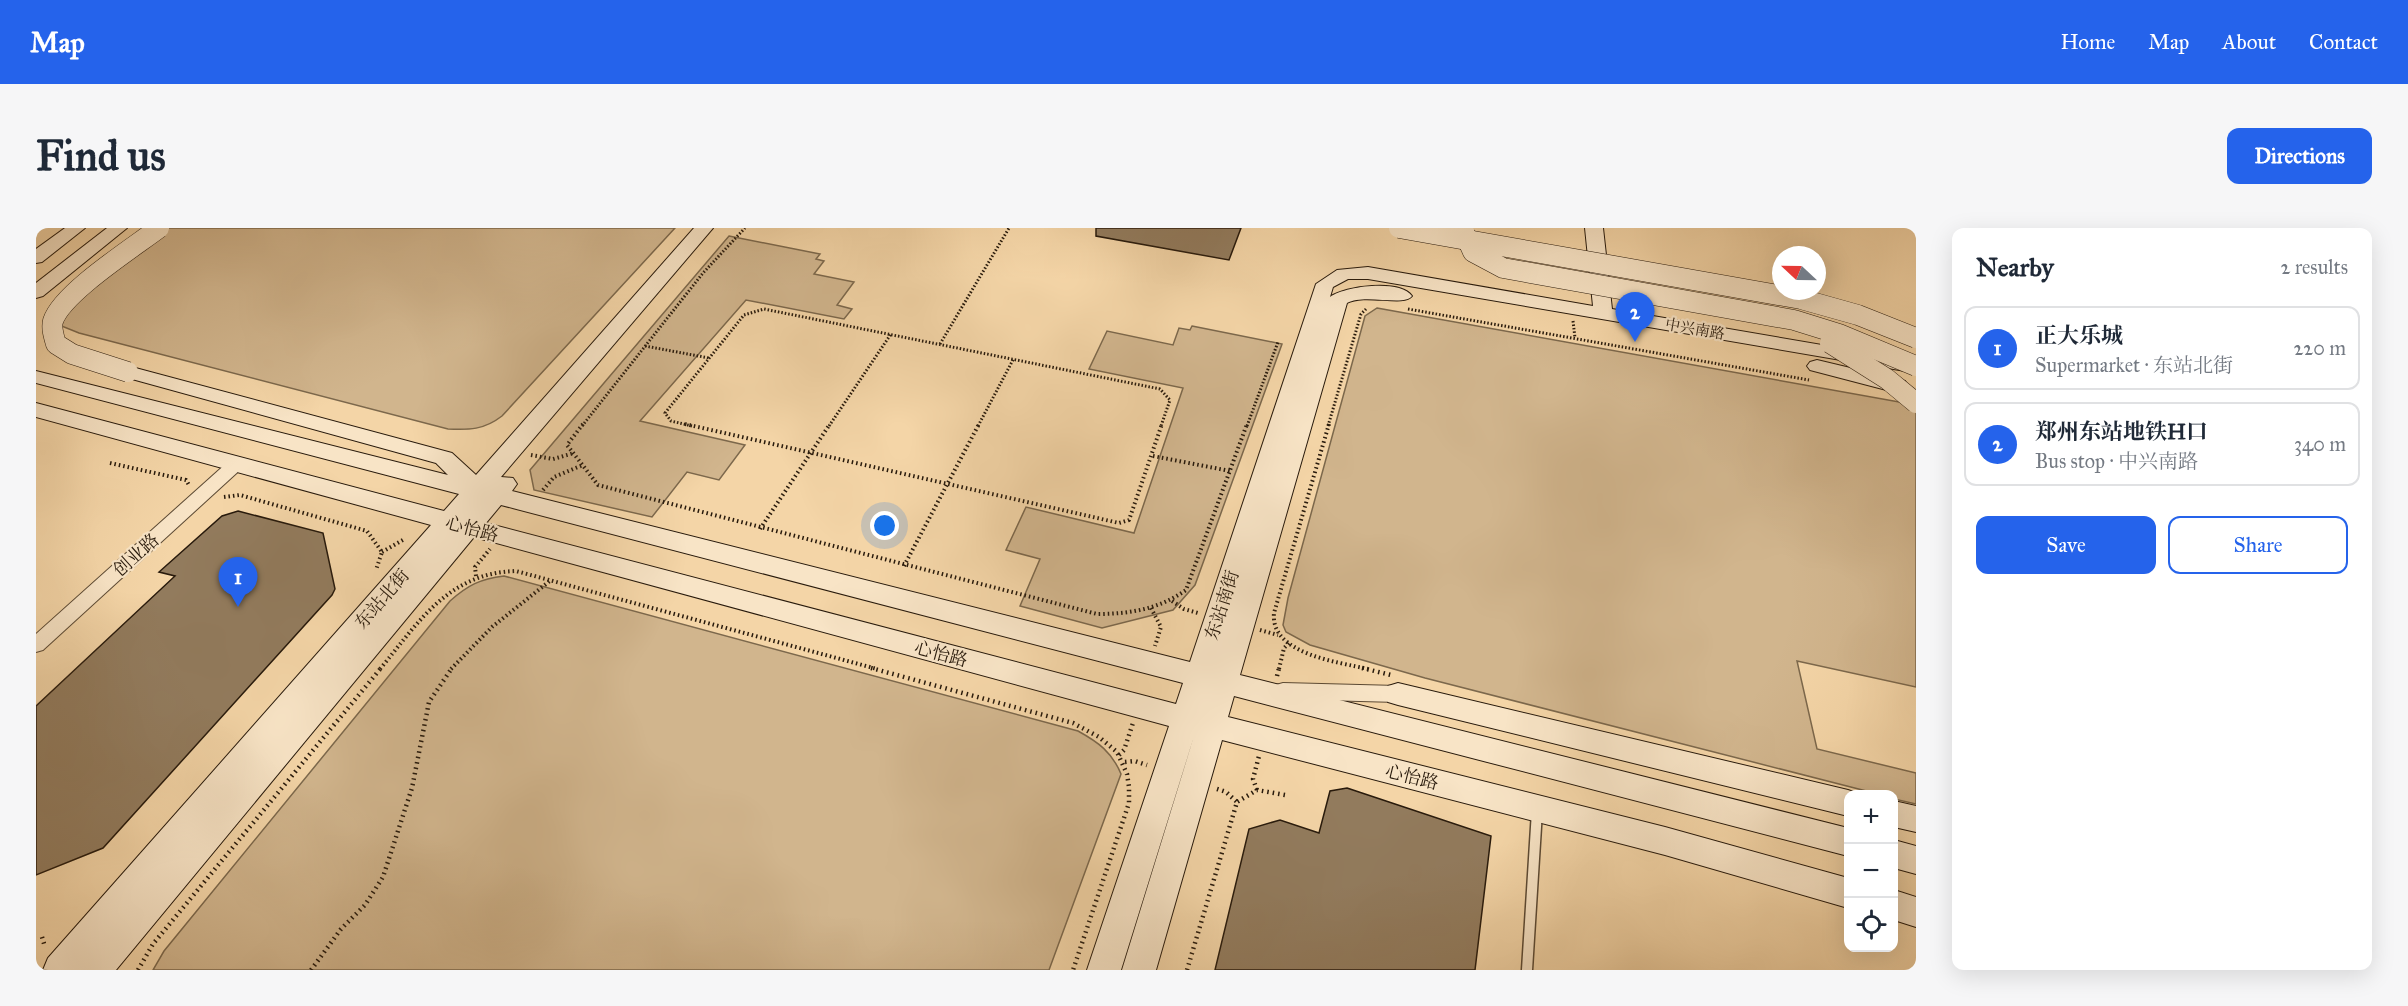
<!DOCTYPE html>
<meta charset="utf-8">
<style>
body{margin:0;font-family:"IM FELL Great Primer","Noto Serif SC",serif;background:#f6f6f7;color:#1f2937}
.controls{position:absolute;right:18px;bottom:18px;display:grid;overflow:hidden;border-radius:12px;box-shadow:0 6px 24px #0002}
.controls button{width:54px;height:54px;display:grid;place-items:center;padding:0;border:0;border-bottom:2px solid #e0e1e3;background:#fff;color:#1f2937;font:30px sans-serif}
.compass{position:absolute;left:1736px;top:18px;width:54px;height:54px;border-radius:50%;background:#fff;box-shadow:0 6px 24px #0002;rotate:292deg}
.you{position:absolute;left:849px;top:298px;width:21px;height:21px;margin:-15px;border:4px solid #fff;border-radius:50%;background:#1a73e8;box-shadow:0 0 0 9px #1a73e833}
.badge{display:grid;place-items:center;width:39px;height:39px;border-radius:50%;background:#2563eb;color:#fff;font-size:20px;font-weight:700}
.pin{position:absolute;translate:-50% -50px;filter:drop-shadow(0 2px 3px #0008)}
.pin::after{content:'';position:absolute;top:32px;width:21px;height:18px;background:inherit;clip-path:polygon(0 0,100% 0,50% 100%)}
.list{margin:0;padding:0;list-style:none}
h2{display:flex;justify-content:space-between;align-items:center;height:78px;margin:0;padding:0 24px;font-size:26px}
h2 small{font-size:20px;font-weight:400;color:#747a83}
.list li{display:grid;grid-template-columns:39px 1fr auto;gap:18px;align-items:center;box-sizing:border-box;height:84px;margin:0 12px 12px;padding:0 12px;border:2px solid #e0e1e3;border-radius:12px}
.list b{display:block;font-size:22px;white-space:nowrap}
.list p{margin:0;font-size:20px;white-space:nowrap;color:#747a83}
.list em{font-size:20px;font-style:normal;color:#747a83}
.actions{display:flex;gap:12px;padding:18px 24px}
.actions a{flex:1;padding:14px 0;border:2px solid #2563eb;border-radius:12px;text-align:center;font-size:21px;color:#2563eb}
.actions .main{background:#2563eb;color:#fff}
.icon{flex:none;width:33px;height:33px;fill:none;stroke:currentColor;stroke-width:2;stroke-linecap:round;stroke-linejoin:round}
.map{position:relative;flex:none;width:1880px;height:742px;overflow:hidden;border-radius:12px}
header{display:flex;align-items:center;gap:36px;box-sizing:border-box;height:84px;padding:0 30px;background:#2563eb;color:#fff}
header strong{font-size:28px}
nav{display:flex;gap:33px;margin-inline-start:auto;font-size:21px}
.intro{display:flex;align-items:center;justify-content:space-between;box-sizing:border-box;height:144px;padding:0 36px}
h1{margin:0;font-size:42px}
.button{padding:15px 27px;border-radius:12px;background:#2563eb;color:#fff;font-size:21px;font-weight:700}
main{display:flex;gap:36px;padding:0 36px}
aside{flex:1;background:#fff;border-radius:12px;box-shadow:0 6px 24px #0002}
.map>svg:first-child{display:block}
.green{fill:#d1b58d;stroke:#7c684c;stroke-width:1.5}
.building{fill:#927b5d;stroke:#281a0c;stroke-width:1.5}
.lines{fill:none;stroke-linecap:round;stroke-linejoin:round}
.lane-casing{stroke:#5b4933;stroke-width:13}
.street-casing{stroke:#5b4933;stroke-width:2}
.secondary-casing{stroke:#281a0c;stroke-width:2}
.path-far2{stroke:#281a0c;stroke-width:3;stroke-dasharray:1.5 2;stroke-linecap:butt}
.path-far1{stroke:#281a0c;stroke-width:4;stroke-dasharray:1.5 3;stroke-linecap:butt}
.path{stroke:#281a0c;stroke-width:4.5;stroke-dasharray:1.5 4;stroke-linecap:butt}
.lane{stroke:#f8e4c6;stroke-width:10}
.street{fill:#f8e4c6;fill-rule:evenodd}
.secondary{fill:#f8e4c6;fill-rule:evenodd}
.secondary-bridge-casing{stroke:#281a0c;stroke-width:21;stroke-linecap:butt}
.secondary-bridge{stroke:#f8e4c6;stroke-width:20}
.labels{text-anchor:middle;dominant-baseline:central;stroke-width:4.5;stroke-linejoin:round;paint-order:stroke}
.far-street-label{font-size:15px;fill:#281a0c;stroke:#f8e4c6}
.street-label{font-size:18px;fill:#281a0c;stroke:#f8e4c6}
</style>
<header>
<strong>Map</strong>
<nav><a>Home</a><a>Map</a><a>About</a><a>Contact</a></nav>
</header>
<div class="intro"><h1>Find us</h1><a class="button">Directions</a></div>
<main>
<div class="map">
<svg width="1880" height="742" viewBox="0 0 1880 742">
<rect width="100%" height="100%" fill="#f4d5a7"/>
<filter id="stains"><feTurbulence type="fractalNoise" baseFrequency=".00333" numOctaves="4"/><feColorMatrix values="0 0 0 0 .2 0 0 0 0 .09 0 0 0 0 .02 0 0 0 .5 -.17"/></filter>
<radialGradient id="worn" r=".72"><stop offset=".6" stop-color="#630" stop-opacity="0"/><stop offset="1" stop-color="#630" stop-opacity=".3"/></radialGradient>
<g class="green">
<path d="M115 0H639L466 188C448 202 433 202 412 201L43 105 23 97 19 74Z"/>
<path d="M693 8 784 26 780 31 788 33 778 46 818 54 801 77 816 81 808 91 710 72 604 193 709 217 683 252 651 244 616 289 498 262 494 242Z"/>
<path d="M1341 80 1880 177V459L1761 433 1781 521 1880 545V576L1858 571V566H1842L1389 450 1274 417 1250 404 1247 397 1252 370 1329 88Z"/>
<path d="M1156 98 1246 116 1159 357 1137 382 1066 400 984 378 1004 331 970 322 990 279 1098 305 1147 160 1053 141 1071 103 1137 117 1143 100 1154 102Z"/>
<path d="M468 348 1042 503C1062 514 1076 524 1085 546L1013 742H117L128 723 414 373C432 357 444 351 468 348Z"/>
</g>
<g class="building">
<path d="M1060 0H1205L1193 32 1060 8Z"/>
<path d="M202 283 287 305 299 361 296 367 67 620 0 647V478L139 348 123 344 186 288Z"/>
<path d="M1311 560 1455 608 1439 742H1179L1213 601 1244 592 1283 605 1294 563Z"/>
</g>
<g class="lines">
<defs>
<path id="lane" d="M1491 742 1501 583"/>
<g id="street">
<path d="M199 232 207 237 205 241 7 422 0 424V406L193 233Z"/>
<path d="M1247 455 1362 458 1369 460 1372 466 1369 472 1362 474 1247 471 1240 469 1237 463 1240 457Z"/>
</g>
<g id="secondary">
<path d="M29 0H49L6 34 0 35V21Z"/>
<path d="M71 0H91L7 68 0 70V55Z"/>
<path d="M658 0H677L465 249 477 250 481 256 476 263 1154 434 1280 56 1301 42 1332 39 1557 78 1549 0H1567L1576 81 1880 133V143L1875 144 1332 51H1312L1297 59 1294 69C1309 58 1364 51 1376 68 1368 79 1329 65 1311 75L1204 447 1812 600V628L1198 468 1192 489 1629 599 1812 650V680L1629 627 1186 512 1120 742H1086L1159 505 1085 742H1051L1133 498 438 309 80 742H7L12 730 395 297 0 189V175L408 283 423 266 0 155V143L412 247 400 235 85 148 82 144 85 140 92 138 416 225 440 247ZM465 277 1147 455 1140 476 450 295Z"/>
<path d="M1781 132 1869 153 1872 158 1869 163 1862 165 1774 142 1771 138 1774 134Z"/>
<path d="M1362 455 1812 562 1823 566H1812V588L1362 477 1352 474 1348 466 1352 458Z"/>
<path d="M1858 573 1880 578V604L1858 599Z"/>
<path d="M1858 612 1880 618V646L1858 640Z"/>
<path d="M1858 662 1880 669V699L1858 692Z"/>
</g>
</defs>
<use href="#lane" class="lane-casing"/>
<use href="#street" class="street-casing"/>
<use href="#secondary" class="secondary-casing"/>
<g class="path-far2">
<path d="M1372 81 1773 152"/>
<path d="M1537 93 1539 110"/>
<path d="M904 116 973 0"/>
<path d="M609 118 673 130"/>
<path d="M546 198 667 45 709 0"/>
<path d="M656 198 635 193 629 185 708 87 728 81 1124 161 1134 172 1125 198"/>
<path d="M793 198 855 106"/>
<path d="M942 198 978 130"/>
<path d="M1211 198 1242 114"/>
<path d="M1292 198 1325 86 1330 81"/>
</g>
<g class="path-far1">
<path d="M547 196 531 217 562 257 1061 386C1094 386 1123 381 1150 362L1211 196"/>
<path d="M649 196 1083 295 1093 292 1126 196"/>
<path d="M1293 196 1238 385C1234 426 1302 434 1332 441"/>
<path d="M495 227 517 231 538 225"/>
<path d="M1117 228 1194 243"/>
<path d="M74 235 150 252 153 257"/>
<path d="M507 262 518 249 547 237"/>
<path d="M188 269 204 267 331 303 346 324 340 342"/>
<path d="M724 301 794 196"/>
<path d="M346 324 367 312"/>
<path d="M868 338 943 196"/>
<path d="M440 348 439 339 454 321"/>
<path d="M1136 373 1148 381 1162 385"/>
<path d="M1115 380 1125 399 1119 418"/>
<path d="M1224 402 1242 407"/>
<path d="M344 441C383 394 412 345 480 343L841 441"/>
<path d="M415 441 456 399 515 352"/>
<path d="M1243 441 1248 420 1253 415"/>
</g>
<g class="path">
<path d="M835 440 1037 495 1063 509 1081 524 1091 546 1093 559V575L1037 742"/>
<path d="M1326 440 1355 447"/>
<path d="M1241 448 1243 440"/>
<path d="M1083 527 1088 522 1097 495"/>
<path d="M1089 534 1099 533 1111 537"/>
<path d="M1181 561 1190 564 1201 574"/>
<path d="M1221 562 1217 551 1223 528"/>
<path d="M6 709 9 719"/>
<path d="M102 742 117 716 345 440"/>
<path d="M275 742 305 701 329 677 347 649 376 560 393 474 416 440"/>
<path d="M1151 742 1201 574 1221 562 1249 567"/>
</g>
<use href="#lane" class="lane"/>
<use href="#street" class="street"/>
<use href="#secondary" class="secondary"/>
<defs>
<g id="secondary-bridge">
<path d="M1363 0 1765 71 1822 87 1880 110"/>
<path d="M1429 6 1437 24 1467 40 1758 92 1803 106 1880 138"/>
<path d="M1794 115 1851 151 1880 175"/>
<path d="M92 144 36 126 20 116C18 109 15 100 17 93 26 65 98 19 123 0"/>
</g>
</defs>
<use href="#secondary-bridge" class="secondary-bridge-casing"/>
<use href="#secondary-bridge" class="secondary-bridge"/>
</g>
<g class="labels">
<g class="far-street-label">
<text transform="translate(1659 101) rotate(10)">中兴南路</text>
</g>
<g class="street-label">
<text transform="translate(436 301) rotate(15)">心怡路</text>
<text transform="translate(100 327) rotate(-42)">创业路</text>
<text transform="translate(346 371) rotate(-49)">东站北街</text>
<text transform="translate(1186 377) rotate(-72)">东站南街</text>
<text transform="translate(905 426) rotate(15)">心怡路</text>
<text transform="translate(1376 549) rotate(14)">心怡路</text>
</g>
</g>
<rect width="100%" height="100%" filter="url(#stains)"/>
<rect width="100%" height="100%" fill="url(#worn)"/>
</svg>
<div class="controls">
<button>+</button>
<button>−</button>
<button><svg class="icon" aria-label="locate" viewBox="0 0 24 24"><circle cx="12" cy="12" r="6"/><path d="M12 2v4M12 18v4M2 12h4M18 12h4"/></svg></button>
</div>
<svg class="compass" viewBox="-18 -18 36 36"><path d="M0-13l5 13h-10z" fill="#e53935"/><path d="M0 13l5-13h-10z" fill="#747a83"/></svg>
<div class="you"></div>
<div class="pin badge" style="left:202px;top:379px">1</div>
<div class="pin badge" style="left:1599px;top:114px">2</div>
</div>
<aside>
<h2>Nearby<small>2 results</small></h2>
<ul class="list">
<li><span class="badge">1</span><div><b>正大乐城</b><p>Supermarket · 东站北街</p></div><em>220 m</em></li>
<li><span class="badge">2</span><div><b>郑州东站地铁H口</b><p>Bus stop · 中兴南路</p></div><em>340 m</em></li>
</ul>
<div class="actions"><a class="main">Save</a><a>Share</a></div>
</aside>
</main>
